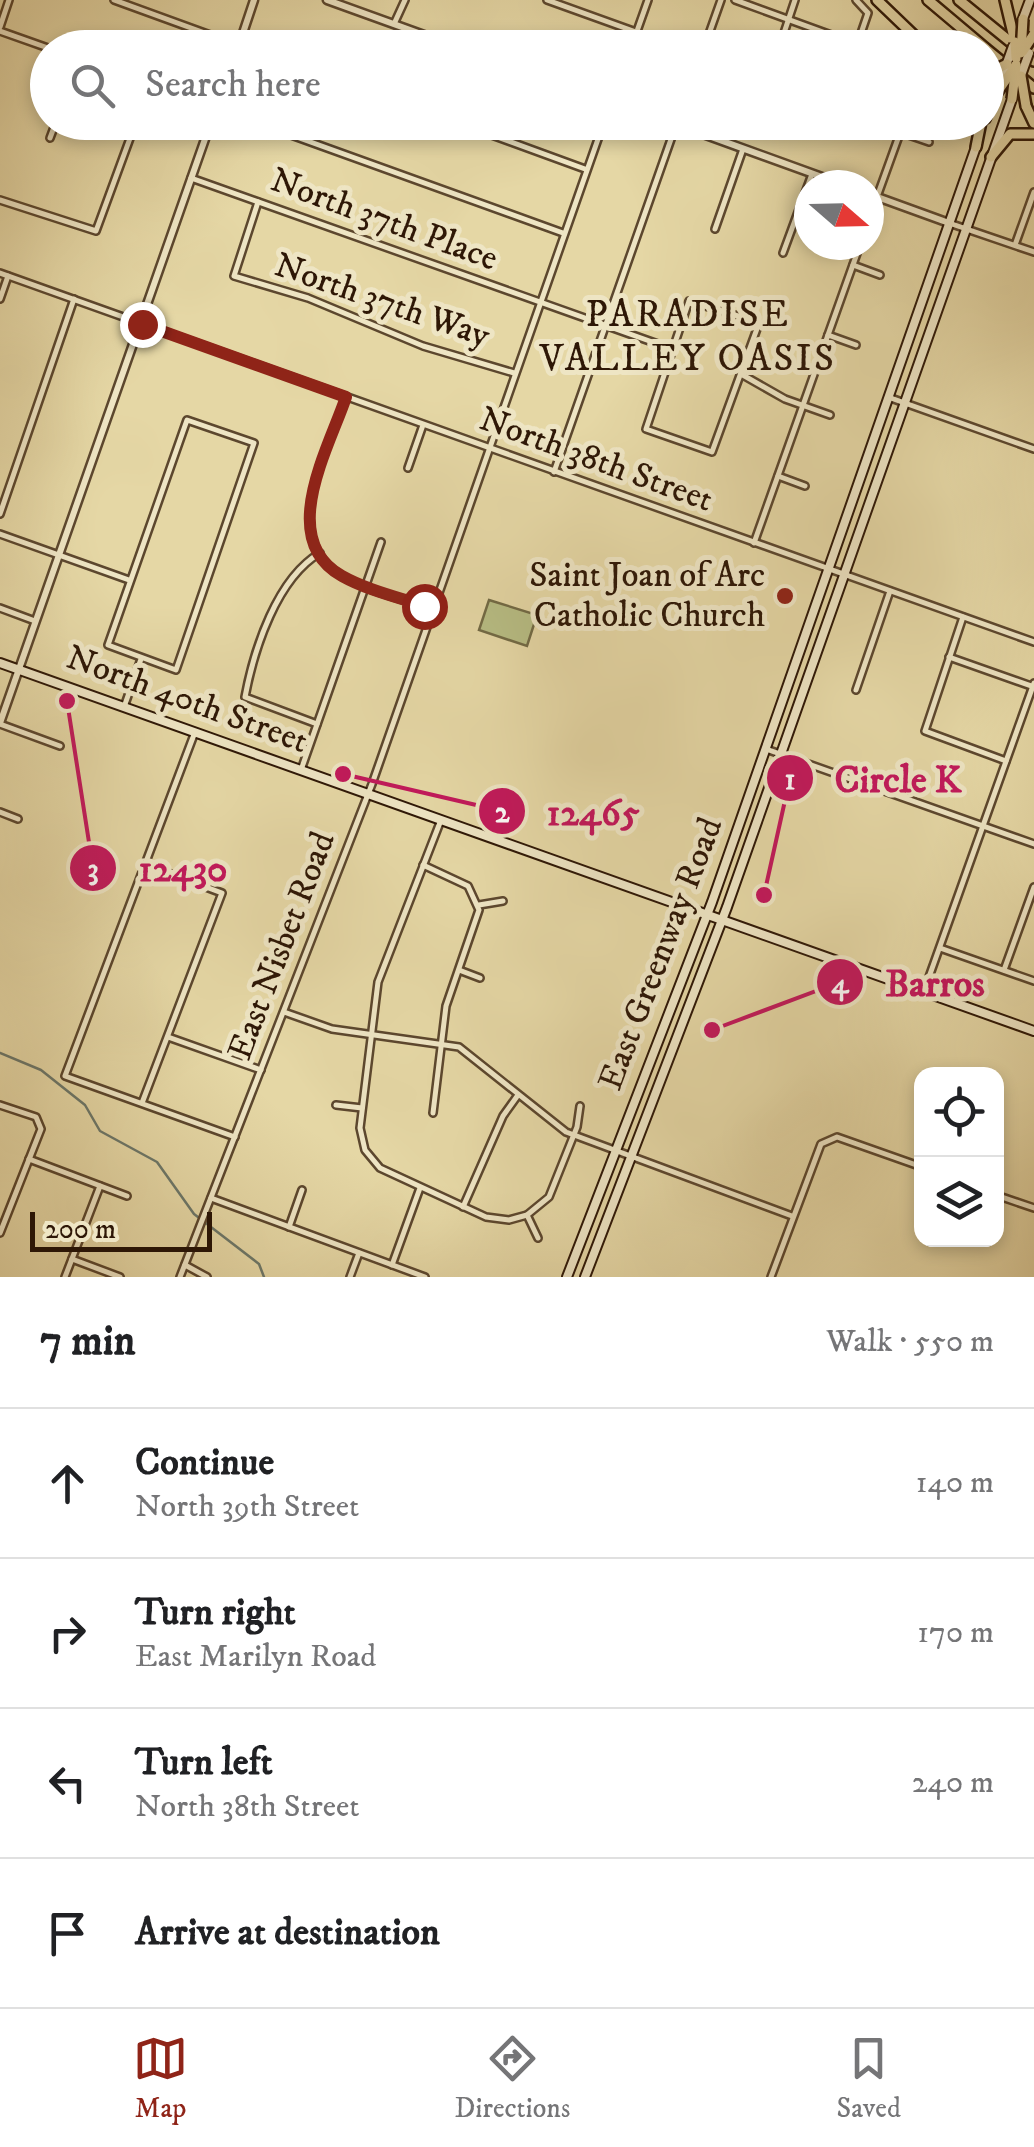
<!DOCTYPE html>
<meta charset="utf-8">
<style>
body{margin:0;font-family:"IM FELL DW Pica",serif;background:#f2f2f2;color:#202124}
.controls{position:absolute;right:30px;bottom:30px;display:grid;overflow:hidden;border-radius:20px;box-shadow:0 5px 15px #0003}
.controls button{width:90px;height:90px;display:grid;place-items:center;padding:0;border:0;border-bottom:2px solid #e0e0e0;background:#fff;color:#202124;font:50px sans-serif}
.compass{position:absolute;left:794px;top:170px;width:90px;height:90px;border-radius:50%;background:#fff;box-shadow:0 5px 15px #0003;rotate:110deg}
.scale{position:absolute;left:30px;bottom:25px;width:182px;box-sizing:border-box;padding-left:10px;border:5px solid #2e1706;border-top:0;font-size:28px;line-height:35px;white-space:nowrap;color:#2e1706;-webkit-text-stroke:8px #eee5c4;paint-order:stroke}
.stop{position:absolute;width:30px;height:30px;margin:-22px;border:8px solid #8f2418;border-radius:50%;background:#fff}
.stop.end{background:#8f2418;border-color:#fff;box-shadow:0 2px 10px #0008}
.list{margin:0;padding:0;list-style:none}
h2{display:flex;justify-content:space-between;align-items:center;height:130px;margin:0;padding:0 40px;font-size:42px}
h2 small{font-size:32px;font-weight:400;color:#757577}
.list li{display:grid;grid-template-columns:65px 1fr auto;gap:30px;align-items:center;box-sizing:border-box;height:150px;padding:0 40px;border-top:2px solid #e0e0e0}
.list b{display:block;font-size:38px;white-space:nowrap}
.list p{margin:0;font-size:32px;white-space:nowrap;color:#757577}
.list em{font-size:32px;font-style:normal;color:#757577}
.icon{flex:none;width:55px;height:55px;fill:none;stroke:currentColor;stroke-width:2;stroke-linecap:round;stroke-linejoin:round}
.map{position:relative;flex:none;width:1034px;height:1277px;overflow:hidden}
.search{position:absolute;background:#fff;box-shadow:0 5px 15px #0003;left:30px;right:30px;top:30px;height:110px;display:flex;align-items:center;gap:25px;box-sizing:border-box;padding:0 35px;border-radius:55px;color:#757577;font-size:38px}
.sheet{height:730px;background:#fff}
nav{display:flex;justify-content:space-around;align-items:center;box-sizing:border-box;height:140px;border-top:2px solid #e0e0e0;background:#fff;font-size:28px;color:#757577}
nav a{display:grid;justify-items:center;gap:5px}
nav .on{color:#8f2418}
.map>svg:first-child{display:block}
.garden{fill:#b7bd84;stroke:#726a45;stroke-width:2.5}
.lines{fill:none;stroke-linecap:round;stroke-linejoin:round}
.stream{stroke:#6d786a;stroke-width:2.5}
.minor-casing{stroke:#5c472e;stroke-width:10}
.tertiary-casing{stroke:#5c472e;stroke-width:11}
.secondary-casing{stroke:#2e1706;stroke-width:12}
.motorway-casing{stroke:#2e1706;stroke-width:14}
.minor{stroke:#eee5c4;stroke-width:5}
.tertiary{stroke:#eee5c4;stroke-width:6}
.secondary{stroke:#eee5c4;stroke-width:8}
.motorway{stroke:#e5d7a5;stroke-width:9}
.secondary-bridge-casing{stroke:#2e1706;stroke-width:12;stroke-linecap:butt}
.motorway-bridge-casing{stroke:#2e1706;stroke-width:14;stroke-linecap:butt}
.secondary-bridge{stroke:#eee5c4;stroke-width:8}
.motorway-bridge{stroke:#e5d7a5;stroke-width:9}
.route{stroke:#8f2418;stroke-width:12}
.poi-dot{fill:#8f2418;stroke:#eee5c4;stroke-width:4}
.labels{text-anchor:middle;dominant-baseline:central;stroke-width:10;stroke-linejoin:round;paint-order:stroke}
.street-label{font-size:35px;fill:#2e1706;stroke:#eee5c4}
.poi-label{font-size:35px;fill:#2e1706;stroke:#eee5c4;text-anchor:end}
.neighbourhood-label{font-size:38px;letter-spacing:2.5px;fill:#2e1706;stroke:#eee5c4}
.leader{fill:none;stroke:#c2185b;stroke-width:4}
.callout-dot{fill:#c2185b;stroke:#eee5c4;stroke-width:4}
.mark-label{font-size:30px;text-anchor:middle;font-weight:bold;fill:#fff}
.callout-label{font-size:38px;text-anchor:middle;font-weight:bold;fill:#c2185b;stroke:#eee5c4;stroke-width:10;stroke-linejoin:round;paint-order:stroke}
</style>
<div class="map">
<svg width="1034" height="1277" viewBox="0 0 1034 1277">
<rect width="100%" height="100%" fill="#e5d7a5"/>
<filter id="stains"><feTurbulence type="fractalNoise" baseFrequency=".002" numOctaves="4"/><feColorMatrix values="0 0 0 0 .2 0 0 0 0 .09 0 0 0 0 .02 0 0 0 .5 -.17"/></filter>
<radialGradient id="worn" r=".72"><stop offset=".6" stop-color="#630" stop-opacity="0"/><stop offset="1" stop-color="#630" stop-opacity=".3"/></radialGradient>
<path class="garden" d="M489 600 537 615 527 646 479 630Z"/>
<g class="lines">
<path class="stream" d="M0 1053 41 1070 85 1105 100 1131 157 1162 194 1214 259 1264 264 1277"/>
<defs>
<g id="minor">
<path d="M114 0 246 48"/>
<path d="M547 0 636 32"/>
<path d="M735 0 867 48"/>
<path d="M856 0 868 13 857 45"/>
<path d="M394 24 405 0"/>
<path d="M0 27 9 0"/>
<path d="M0 31 48 48"/>
<path d="M631 48 648 0"/>
<path d="M704 48 721 0"/>
<path d="M779 48 795 0"/>
<path d="M255 122 563 233"/>
<path d="M456 122 585 169"/>
<path d="M900 132 929 142"/>
<path d="M50 138 56 122"/>
<path d="M191 178 672 349"/>
<path d="M0 200 96 231 136 122"/>
<path d="M258 202 234 276 308 298 423 346 514 373"/>
<path d="M869 219 904 122"/>
<path d="M949 223 1034 252"/>
<path d="M715 229 743 149"/>
<path d="M1015 245 1034 192"/>
<path d="M783 253 812 174"/>
<path d="M853 265 880 275"/>
<path d="M0 273 1034 642"/>
<path d="M0 299 8 276"/>
<path d="M689 301 751 320 758 326 712 452 646 429Z"/>
<path d="M828 335 856 345"/>
<path d="M741 374 785 399 830 415"/>
<path d="M346 397C329 447 278 534 339 574 366 591 402 599 433 609"/>
<path d="M888 397 1034 449"/>
<path d="M187 420 254 443 176 670 108 645Z"/>
<path d="M408 468 423 425"/>
<path d="M554 472 676 125"/>
<path d="M778 476 805 486"/>
<path d="M0 514 74 299"/>
<path d="M0 534 129 580"/>
<path d="M754 543 860 245"/>
<path d="M0 608 35 621"/>
<path d="M963 617 925 731 1006 761"/>
<path d="M949 657 1034 687"/>
<path d="M856 690 890 591"/>
<path d="M124 707 141 659"/>
<path d="M0 724 60 746"/>
<path d="M317 724 245 697C254 649 277 578 320 553"/>
<path d="M195 732 65 1076 235 1137"/>
<path d="M766 749 1034 844"/>
<path d="M301 770 381 542"/>
<path d="M0 812 18 819"/>
<path d="M441 820 378 982 360 1128 365 1150 380 1168 486 1217 509 1220 527 1215 549 1197 577 1127 580 1106"/>
<path d="M423 865 468 886 479 910 446 1006 433 1113"/>
<path d="M479 905 503 901"/>
<path d="M940 948 1034 981"/>
<path d="M459 970 480 978"/>
<path d="M1004 970 1034 887"/>
<path d="M924 991 1034 683"/>
<path d="M284 1012 332 1029 459 1047 566 1132 792 1216"/>
<path d="M168 1037 261 1070"/>
<path d="M142 1103 222 893 144 864"/>
<path d="M0 1105 36 1117 41 1129 0 1233"/>
<path d="M336 1105 362 1108"/>
<path d="M29 1159 127 1196"/>
<path d="M996 1195 1034 1208"/>
<path d="M211 1198 425 1277"/>
<path d="M463 1207 503 1116 518 1095"/>
<path d="M527 1215 538 1238"/>
<path d="M289 1227 302 1190"/>
<path d="M72 1259 120 1277"/>
<path d="M185 1265 207 1277"/>
<path d="M392 1265 420 1188"/>
<path d="M65 1277 100 1186"/>
<path d="M180 1277 372 784 604 122"/>
<path d="M350 1277 359 1253"/>
<path d="M771 1277 821 1144 837 1137 922 1167"/>
</g>
<g id="tertiary">
<path d="M327 0 460 48"/>
<path d="M238 48 254 0"/>
<path d="M670 122 844 185"/>
<path d="M869 194 949 223"/>
<path d="M0 723 211 122"/>
</g>
<g id="secondary">
<path d="M1021 24 1030 0"/>
<path d="M986 119 996 94"/>
<path d="M0 663 1034 1031"/>
<path d="M567 1277 712 902 977 144"/>
<path d="M585 1277 727 907 1012 99"/>
</g>
<g id="motorway">
<path d="M877 0 927 48"/>
<path d="M928 0 985 48"/>
<path d="M959 0 1034 61"/>
<path d="M1005 0 1015 42"/>
<path d="M986 49 1034 88"/>
<path d="M1026 106 1034 123"/>
<path d="M976 147 981 122"/>
<path d="M991 157 1010 134H1034"/>
</g>
</defs>
<use href="#minor" class="minor-casing"/>
<use href="#tertiary" class="tertiary-casing"/>
<use href="#secondary" class="secondary-casing"/>
<use href="#motorway" class="motorway-casing"/>
<use href="#minor" class="minor"/>
<use href="#tertiary" class="tertiary"/>
<use href="#secondary" class="secondary"/>
<use href="#motorway" class="motorway"/>
<defs>
<g id="secondary-bridge">
<path d="M1019 81 1029 53"/>
<path d="M999 85 1013 46"/>
</g>
<g id="motorway-bridge">
<path d="M1015 42 1016 58"/>
<path d="M1023 51 1034 34"/>
<path d="M1021 53 1023 19"/>
<path d="M990 72 1007 64"/>
<path d="M1021 76 1026 106"/>
<path d="M996 94 1016 65"/>
<path d="M1012 99 1016 65"/>
</g>
</defs>
<use href="#secondary-bridge" class="secondary-bridge-casing"/>
<use href="#motorway-bridge" class="motorway-bridge-casing"/>
<use href="#secondary-bridge" class="secondary-bridge"/>
<use href="#motorway-bridge" class="motorway-bridge"/>
</g>
<g class="lines">
<path class="route" d="M142 324 346 397C329 448 276 539 342 576 367 590 397 597 424 606"/>
</g>
<circle class="poi-dot" cx="785" cy="596" r="10"/>
<g class="labels">
<g class="street-label">
<text transform="translate(384 220) rotate(20)">North 37th Place</text>
<text transform="translate(382 301) rotate(19)">North 37th Way</text>
<text transform="translate(596 460) rotate(20)">North 38th Street</text>
<text transform="translate(187 700) rotate(20)">North 40th Street</text>
<text transform="translate(282 946) rotate(-69)">East Nisbet Road</text>
<text transform="translate(661 954) rotate(-69)">East Greenway Road</text>
</g>
<g class="poi-label">
<text x="765" y="576">Saint Joan of Arc<tspan x="765" dy="40">Catholic Church</tspan></text>
</g>
<g class="neighbourhood-label">
<text x="688" y="315">PARADISE<tspan x="688" dy="44">VALLEY OASIS</tspan></text>
</g>
</g>
<path class="leader" d="M764 895L790 778M343 774L502 811M67 701L93 868M712 1030L840 982"/>
<g class="callout-dot">
<circle cx="764" cy="895" r="10"/>
<circle cx="343" cy="774" r="10"/>
<circle cx="67" cy="701" r="10"/>
<circle cx="712" cy="1030" r="10"/>
<circle cx="790" cy="778" r="25"/>
<circle cx="502" cy="811" r="25"/>
<circle cx="93" cy="868" r="25"/>
<circle cx="840" cy="982" r="25"/>
</g>
<g class="mark-label">
<text x="790" y="789">1</text>
<text x="502" y="822">2</text>
<text x="93" y="879">3</text>
<text x="840" y="993">4</text>
</g>
<g class="callout-label">
<text x="898" y="792">Circle K</text>
<text x="593" y="825">12465</text>
<text x="183" y="881">12430</text>
<text x="935" y="996">Barros</text>
</g>
<rect width="100%" height="100%" filter="url(#stains)"/>
<rect width="100%" height="100%" fill="url(#worn)"/>
</svg>
<div class="controls">
<button><svg class="icon" aria-label="locate" viewBox="0 0 24 24"><circle cx="12" cy="12" r="6"/><path d="M12 2v4M12 18v4M2 12h4M18 12h4"/></svg></button>
<button><svg class="icon" aria-label="layers" viewBox="0 0 24 24"><path d="M12 4l9 5-9 5-9-5zM3 14l9 5 9-5"/></svg></button>
</div>
<svg class="compass" viewBox="-18 -18 36 36"><path d="M0-13l5 13h-10z" fill="#e53935"/><path d="M0 13l5-13h-10z" fill="#757577"/></svg>
<div class="scale">200 m</div>
<div class="stop" style="left:424px;top:606px"></div>
<div class="stop end" style="left:142px;top:324px"></div>
<div class="search"><svg class="icon" aria-label="search" viewBox="0 0 24 24"><circle cx="10" cy="10" r="6"/><path d="M15 15l6 6"/></svg>Search here</div>
</div>
<section class="sheet">
<h2>7 min<small>Walk · 550 m</small></h2>
<ul class="list">
<li><svg class="icon" aria-label="ahead" viewBox="0 0 24 24"><path d="M12 20V5M6 11l6-6 6 6"/></svg><div><b>Continue</b><p>North 39th Street</p></div><em>140 m</em></li>
<li><svg class="icon" aria-label="right" viewBox="0 0 24 24"><path d="M7 20v-9h11M14 6l5 5-5 5"/></svg><div><b>Turn right</b><p>East Marilyn Road</p></div><em>170 m</em></li>
<li><svg class="icon" aria-label="left" viewBox="0 0 24 24"><path d="M17 20v-9H6M10 6l-5 5 5 5"/></svg><div><b>Turn left</b><p>North 38th Street</p></div><em>240 m</em></li>
<li><svg class="icon" aria-label="arrive" viewBox="0 0 24 24"><path d="M6 21V4h12l-3 4 3 4H6"/></svg><div><b>Arrive at destination</b></div></li>
</ul>
</section>
<nav>
<a class="on"><svg class="icon" aria-label="map" viewBox="0 0 24 24"><path d="M3 6l6-2 6 2 6-2v14l-6 2-6-2-6 2zM9 4v14M15 6v14"/></svg>Map</a>
<a><svg class="icon" aria-label="directions" viewBox="0 0 24 24"><path d="M12 3l9 9-9 9-9-9zM9 14v-3h6M13 9l2 2-2 2"/></svg>Directions</a>
<a><svg class="icon" aria-label="saved" viewBox="0 0 24 24"><path d="M7 4h10v16l-5-4-5 4z"/></svg>Saved</a>
</nav>
